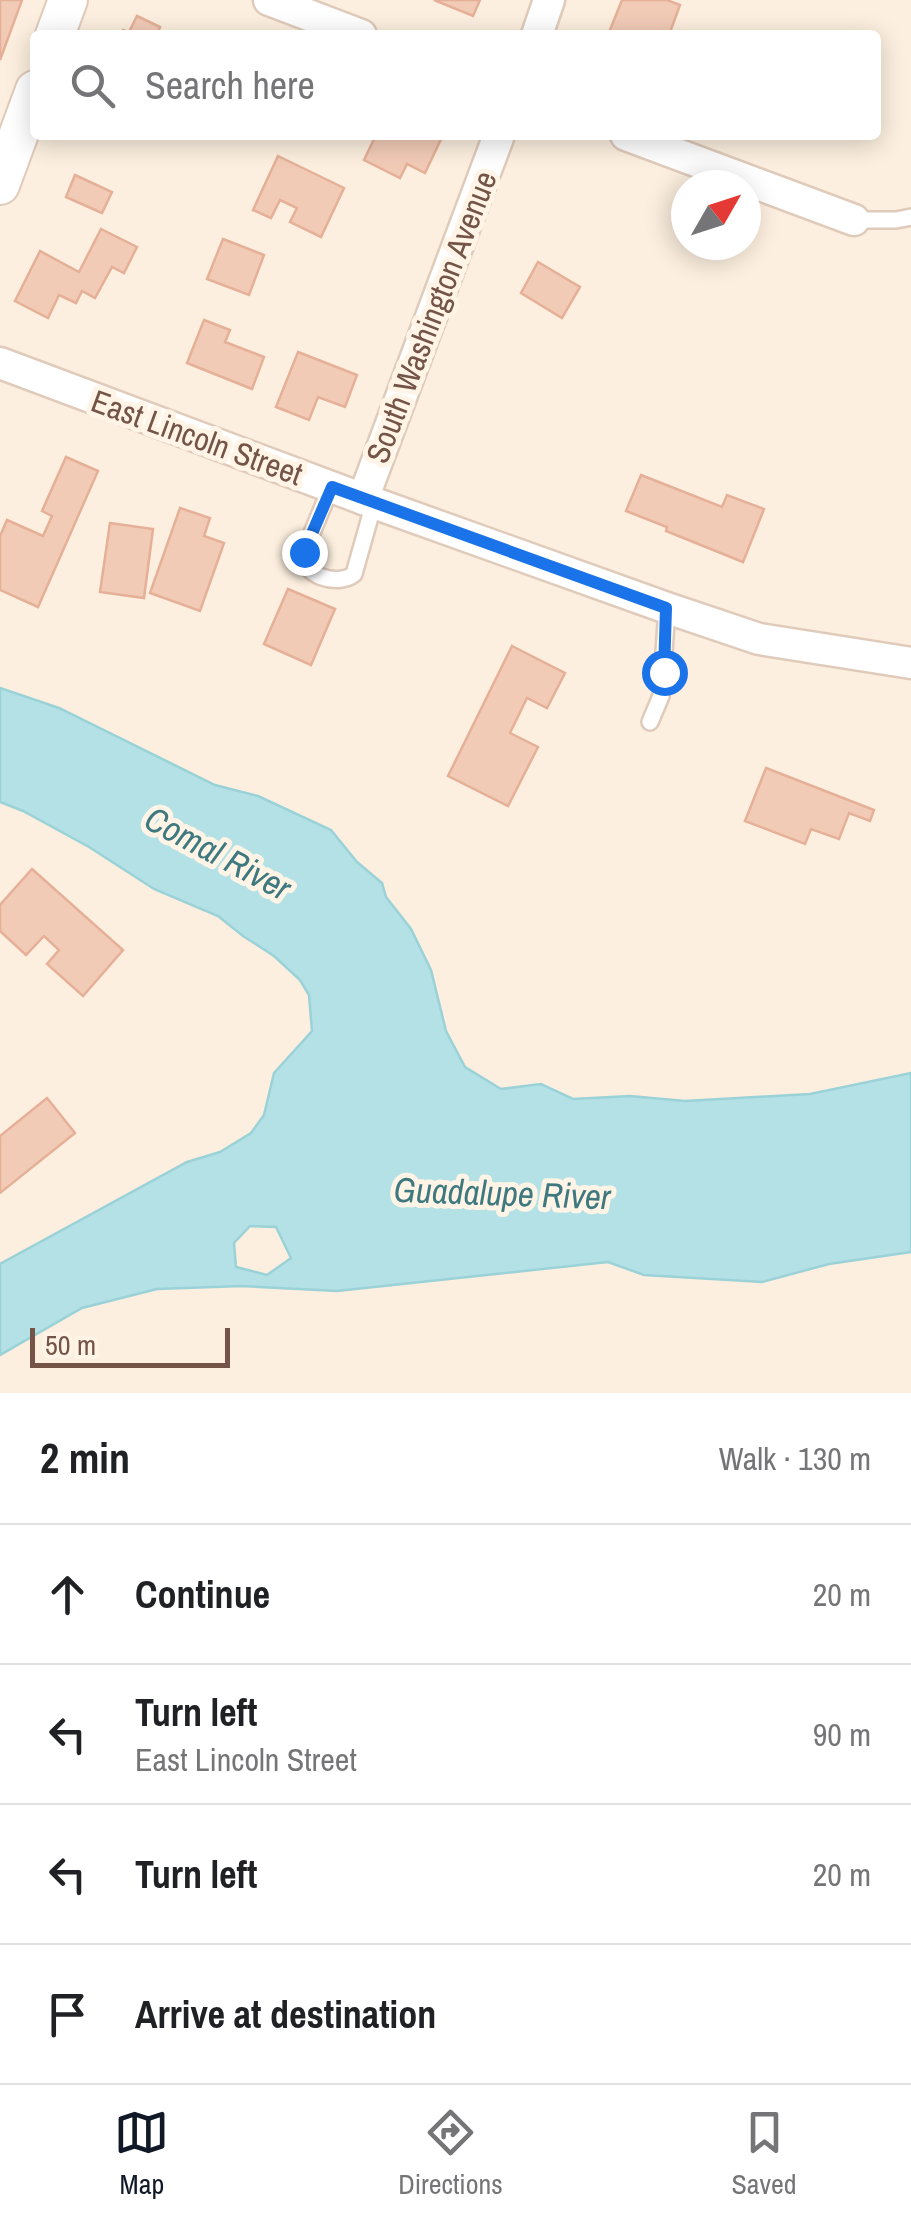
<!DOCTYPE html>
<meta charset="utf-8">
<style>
body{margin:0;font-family:"Archivo Narrow",sans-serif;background:#f6f6f6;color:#202124}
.compass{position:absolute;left:671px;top:170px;width:90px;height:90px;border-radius:50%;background:#fff;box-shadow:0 5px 25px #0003;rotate:51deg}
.scale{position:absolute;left:30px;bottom:25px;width:200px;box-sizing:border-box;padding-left:10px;border:5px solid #735447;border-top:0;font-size:28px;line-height:35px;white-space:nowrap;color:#735447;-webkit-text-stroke:8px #fff4e6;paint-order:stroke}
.stop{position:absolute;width:30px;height:30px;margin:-22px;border:8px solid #1a73e8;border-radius:50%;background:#fff}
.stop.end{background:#1a73e8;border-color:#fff;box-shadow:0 2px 10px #0008}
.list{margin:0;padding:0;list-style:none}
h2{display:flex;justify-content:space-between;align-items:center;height:130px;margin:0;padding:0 40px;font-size:42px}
h2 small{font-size:32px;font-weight:400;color:#757577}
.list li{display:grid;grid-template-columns:65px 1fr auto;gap:30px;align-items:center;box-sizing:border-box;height:140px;padding:0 40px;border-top:2px solid #e0e0e0}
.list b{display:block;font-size:38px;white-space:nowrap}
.list p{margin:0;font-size:32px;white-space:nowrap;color:#757577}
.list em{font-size:32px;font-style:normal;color:#757577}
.icon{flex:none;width:55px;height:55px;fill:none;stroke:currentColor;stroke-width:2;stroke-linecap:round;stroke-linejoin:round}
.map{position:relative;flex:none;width:911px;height:1393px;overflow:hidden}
.search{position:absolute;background:#fff;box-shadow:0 5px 25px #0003;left:30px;right:30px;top:30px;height:110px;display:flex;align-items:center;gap:25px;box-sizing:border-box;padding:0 35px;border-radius:10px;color:#757577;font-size:38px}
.sheet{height:690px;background:#fff}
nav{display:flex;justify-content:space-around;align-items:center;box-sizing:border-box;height:140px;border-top:2px solid #e0e0e0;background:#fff;font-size:28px;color:#757577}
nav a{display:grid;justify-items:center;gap:5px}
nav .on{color:#111827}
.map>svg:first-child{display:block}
.water{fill:#b4e1e6;stroke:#9ad2d8;stroke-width:2.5;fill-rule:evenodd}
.building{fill:#f2cbb7;stroke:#e5b097;stroke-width:2.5}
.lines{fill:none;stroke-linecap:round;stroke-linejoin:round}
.service-casing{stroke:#e0cbbb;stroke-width:20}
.minor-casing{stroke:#e0cbbb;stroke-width:35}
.tertiary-casing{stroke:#e0cbbb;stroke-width:42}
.service{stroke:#fff;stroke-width:15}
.minor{stroke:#fff;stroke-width:30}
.tertiary{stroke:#fff;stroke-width:38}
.route{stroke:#1a73e8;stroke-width:12}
.labels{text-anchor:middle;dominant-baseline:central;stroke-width:10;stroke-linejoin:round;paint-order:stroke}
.street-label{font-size:32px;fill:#735447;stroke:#fff4e6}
.water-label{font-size:35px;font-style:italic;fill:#3e7980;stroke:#fff4e6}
</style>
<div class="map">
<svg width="911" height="1393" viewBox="0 0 911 1393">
<rect width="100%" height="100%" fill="#fcefdf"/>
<path class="water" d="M0 688 59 708 215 785 258 796 331 830 357 862 382 883 386 897 411 929 431 970 446 1031 465 1067 501 1089 541 1084 573 1099 630 1096 685 1101 810 1094 911 1073V1252L829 1264 762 1282 644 1275 608 1262 337 1291 242 1286 157 1289 82 1308 0 1355V1264L187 1162 220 1152 251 1133 264 1115 274 1073 312 1031 309 995 300 980 274 956 243 936 218 916 154 889 89 847 23 811 0 802ZM250 1226 276 1227 291 1258 267 1275 236 1267 234 1243Z"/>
<g class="building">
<path d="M0 0H22L0 60Z"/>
<path d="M434 0H480L473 16Z"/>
<path d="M622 0H667L680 5 669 35H608Z"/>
<path d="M137 16 160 27 157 35H120L123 30 129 32Z"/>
<path d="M376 135H443L425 173 407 164 400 178 364 160Z"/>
<path d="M278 156 344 188 321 237 290 222 297 208 280 200 271 218 253 210Z"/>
<path d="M75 175 112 192 102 213 66 197Z"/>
<path d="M101 229 137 247 124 273 112 267 95 298 82 291 76 303 59 295 48 318 15 301 40 251 79 272Z"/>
<path d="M223 239 264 255 249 295 207 279Z"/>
<path d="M538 262 580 287 562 318 521 293Z"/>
<path d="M204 320 230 330 225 342 264 357 252 389 187 363Z"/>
<path d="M298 352 357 375 345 407 318 397 309 420 276 407Z"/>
<path d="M66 457 98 471 38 607 0 590V536L7 520 43 536 52 516 42 511Z"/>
<path d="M641 475 722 507 727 495 764 509 743 562 666 531 667 527 626 511Z"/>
<path d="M180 508 210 518 204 536 224 543 200 611 150 593Z"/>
<path d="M110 523 153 529 144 598 100 592Z"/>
<path d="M288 589 335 609 311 665 264 644Z"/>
<path d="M512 646 565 673 547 708 527 698 510 733 538 747 508 806 448 776Z"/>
<path d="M766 768 874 810 870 821 849 813 839 839 811 829 805 844 745 821Z"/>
<path d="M32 869 123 950 83 996 47 964 59 950 44 936 26 955 0 931V905Z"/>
<path d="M47 1098 75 1133 0 1193V1136Z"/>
</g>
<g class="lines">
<defs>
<g id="service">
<path d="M854 220H896L911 217"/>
<path d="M331 487 304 552C300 576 338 587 354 574L374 503"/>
<path d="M650 722 661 696 667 608"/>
</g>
<g id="minor">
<path d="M269 0 361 35"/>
<path d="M537 35 549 0"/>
<path d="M626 135 854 220"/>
<path d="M0 363 374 503 667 608 759 639 911 663"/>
<path d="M363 499 499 135"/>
</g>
<g id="tertiary">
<path d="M55 35 68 0"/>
<path d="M0 185 35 90"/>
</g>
</defs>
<use href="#service" class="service-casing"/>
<use href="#minor" class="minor-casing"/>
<use href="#tertiary" class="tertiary-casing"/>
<use href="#service" class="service"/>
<use href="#minor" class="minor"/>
<use href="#tertiary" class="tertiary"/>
</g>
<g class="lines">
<path class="route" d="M304 552 332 487 666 608 664 672"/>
</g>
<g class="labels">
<g class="street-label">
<text transform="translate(431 317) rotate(-69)">South Washington Avenue</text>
<text transform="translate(197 437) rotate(20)">East Lincoln Street</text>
</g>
<g class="water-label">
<text transform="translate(218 853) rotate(28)">Comal River</text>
<text transform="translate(502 1193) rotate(2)">Guadalupe River</text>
</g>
</g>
</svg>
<svg class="compass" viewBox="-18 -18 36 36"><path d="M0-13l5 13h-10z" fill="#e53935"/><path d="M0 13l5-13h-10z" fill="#757577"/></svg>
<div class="scale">50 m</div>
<div class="stop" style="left:664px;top:672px"></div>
<div class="stop end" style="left:304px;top:552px"></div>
<div class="search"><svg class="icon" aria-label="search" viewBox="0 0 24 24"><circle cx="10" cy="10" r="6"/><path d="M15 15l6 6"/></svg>Search here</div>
</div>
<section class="sheet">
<h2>2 min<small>Walk · 130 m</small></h2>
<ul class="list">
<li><svg class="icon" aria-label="ahead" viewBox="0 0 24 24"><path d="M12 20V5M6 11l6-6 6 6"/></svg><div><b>Continue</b></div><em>20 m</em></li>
<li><svg class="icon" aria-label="left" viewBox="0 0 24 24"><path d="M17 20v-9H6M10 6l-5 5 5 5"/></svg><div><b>Turn left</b><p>East Lincoln Street</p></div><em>90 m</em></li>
<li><svg class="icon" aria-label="left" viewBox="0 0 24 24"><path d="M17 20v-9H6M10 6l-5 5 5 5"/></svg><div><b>Turn left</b></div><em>20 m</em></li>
<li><svg class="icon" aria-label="arrive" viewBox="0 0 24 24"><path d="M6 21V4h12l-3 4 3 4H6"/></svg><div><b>Arrive at destination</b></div></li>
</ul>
</section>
<nav>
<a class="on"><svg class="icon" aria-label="map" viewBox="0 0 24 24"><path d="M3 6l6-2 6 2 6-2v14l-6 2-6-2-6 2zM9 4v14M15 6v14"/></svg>Map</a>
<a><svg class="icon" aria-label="directions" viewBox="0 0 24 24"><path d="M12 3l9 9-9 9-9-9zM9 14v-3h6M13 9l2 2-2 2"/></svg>Directions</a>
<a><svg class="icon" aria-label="saved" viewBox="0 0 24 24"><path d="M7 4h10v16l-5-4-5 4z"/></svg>Saved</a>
</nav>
